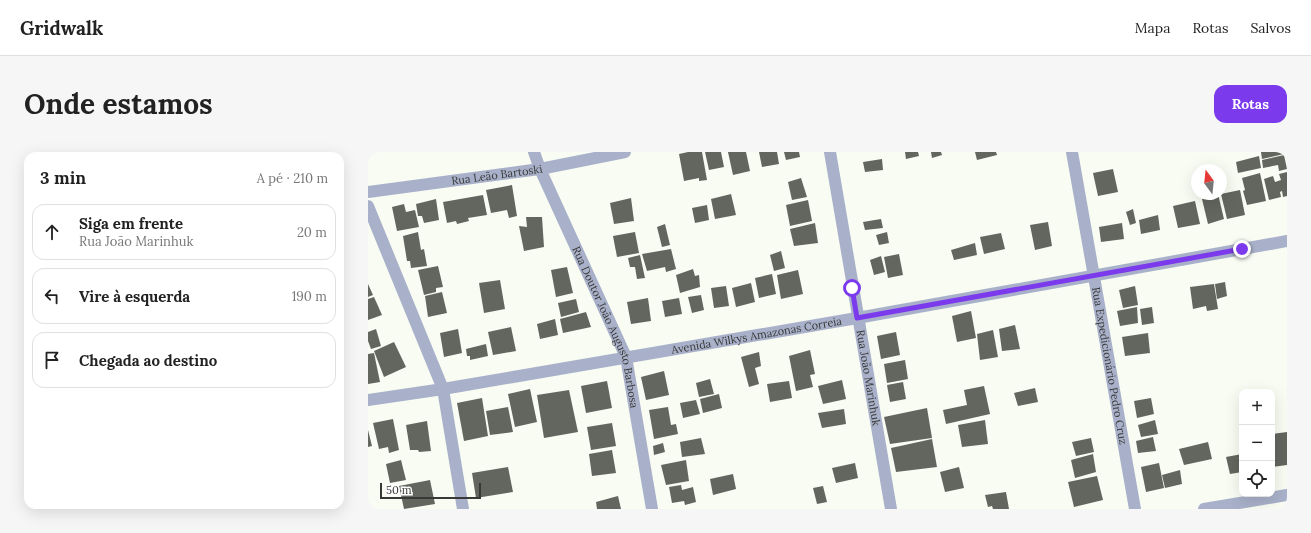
<!DOCTYPE html>
<html lang="pt">
<meta charset="utf-8">
<style>
body{margin:0;font-family:Lora,serif;background:#f6f6f6;color:#222}
.controls{position:absolute;right:12px;bottom:12px;display:grid;overflow:hidden;border-radius:8px;box-shadow:0 4px 16px #0002}
.controls button{width:36px;height:36px;display:grid;place-items:center;padding:0;border:0;border-bottom:1px solid #e0e0e0;background:#fff;color:#222;font:20px sans-serif}
.compass{position:absolute;left:823px;top:12px;width:36px;height:36px;border-radius:50%;background:#fff;box-shadow:0 4px 16px #0002;rotate:345deg}
.scale{position:absolute;left:12px;bottom:10px;width:101px;box-sizing:border-box;padding-left:4px;border:2px solid #383936;border-top:0;font-size:11px;line-height:14px;white-space:nowrap;color:#383936;-webkit-text-stroke:3px #fff;paint-order:stroke}
.stop{position:absolute;width:12px;height:12px;margin:-9px;border:3px solid #7c3aed;border-radius:50%;background:#fff}
.stop.end{background:#7c3aed;border-color:#fff;box-shadow:0 1px 4px #0008}
.list{margin:0;padding:0;list-style:none}
h2{display:flex;justify-content:space-between;align-items:center;height:52px;margin:0;padding:0 16px;font-size:17px}
h2 small{font-size:13px;font-weight:400;color:#767676}
.list li{display:grid;grid-template-columns:26px 1fr auto;gap:12px;align-items:center;box-sizing:border-box;height:56px;margin:0 8px 8px;padding:0 8px;border:1px solid #e0e0e0;border-radius:12px}
.list b{display:block;font-size:15px;white-space:nowrap}
.list p{margin:0;font-size:13px;white-space:nowrap;color:#767676}
.list em{font-size:13px;font-style:normal;color:#767676}
.icon{flex:none;width:22px;height:22px;fill:none;stroke:currentColor;stroke-width:2;stroke-linecap:round;stroke-linejoin:round}
.map{position:relative;flex:none;width:919px;height:357px;overflow:hidden;border-radius:12px}
header{display:flex;align-items:center;gap:24px;box-sizing:border-box;height:56px;padding:0 20px;background:#fff;border-bottom:1px solid #e0e0e0}
header strong{font-size:19px}
nav{display:flex;gap:22px;margin-inline-start:auto;font-size:14px}
.intro{display:flex;align-items:center;justify-content:space-between;box-sizing:border-box;height:96px;padding:0 24px}
h1{margin:0;font-size:28px}
.button{padding:10px 18px;border-radius:12px;background:#7c3aed;color:#fff;font-size:14px;font-weight:700}
main{display:flex;gap:24px;padding:0 24px}
aside{flex:1;background:#fff;border-radius:12px;box-shadow:0 4px 16px #0002}
.map>svg:first-child{display:block}
.building{fill:#63665f}
.lines{fill:none;stroke-linecap:round;stroke-linejoin:round}
.minor{stroke:#a9b1ca;stroke-width:12}
.route{stroke:#7c3aed;stroke-width:5}
.labels{text-anchor:middle;dominant-baseline:central;stroke-width:4;stroke-linejoin:round;paint-order:stroke}
.street-label{font-size:11px;fill:#383936;stroke:#fff}
</style>
<header>
<strong>Gridwalk</strong>
<nav><a>Mapa</a><a>Rotas</a><a>Salvos</a></nav>
</header>
<div class="intro"><h1>Onde estamos</h1><a class="button">Rotas</a></div>
<main>
<aside>
<h2>3 min<small>A pé · 210 m</small></h2>
<ul class="list">
<li><svg class="icon" aria-label="ahead" viewBox="0 0 24 24"><path d="M12 20V5M6 11l6-6 6 6"/></svg><div><b>Siga em frente</b><p>Rua João Marinhuk</p></div><em>20 m</em></li>
<li><svg class="icon" aria-label="left" viewBox="0 0 24 24"><path d="M17 20v-9H6M10 6l-5 5 5 5"/></svg><div><b>Vire à esquerda</b></div><em>190 m</em></li>
<li><svg class="icon" aria-label="arrive" viewBox="0 0 24 24"><path d="M6 21V4h12l-3 4 3 4H6"/></svg><div><b>Chegada ao destino</b></div></li>
</ul>
</aside>
<div class="map">
<svg width="919" height="357" viewBox="0 0 919 357">
<rect width="100%" height="100%" fill="#f8fcf3"/>
<g class="building">
<path d="M320 0H334L339 28 331 29V26L316 29 311 2Z"/>
<path d="M337 0H353L356 15 341 18Z"/>
<path d="M360 0H378L382 19 365 23Z"/>
<path d="M391 0H409L411 12 394 15Z"/>
<path d="M416 0H431L432 5 418 8Z"/>
<path d="M537 0H550L551 4 538 7Z"/>
<path d="M563 0H573L574 3 564 6Z"/>
<path d="M607 0H628L629 3 609 8Z"/>
<path d="M893 0H916V2L894 7Z"/>
<path d="M916 3 919 17 911 19 910 13 895 16 894 8Z"/>
<path d="M891 4 893 16 870 21 868 10Z"/>
<path d="M514 7 515 18 497 20 495 10Z"/>
<path d="M745 17 750 40 730 44 725 21Z"/>
<path d="M919 20V44L915 45 914 39 912 40 913 45 901 48 896 27 905 24 907 30 913 28 911 22Z"/>
<path d="M892 21 898 49 879 53 875 39 877 38 874 26Z"/>
<path d="M433 26 439 45 424 48 420 30Z"/>
<path d="M144 33 149 64 141 66 139 58 123 61 118 38Z"/>
<path d="M872 38 877 63 859 67 853 42Z"/>
<path d="M363 42 368 63 347 67 343 47Z"/>
<path d="M850 42 856 67 840 72 834 47Z"/>
<path d="M115 43 119 63 100 66 101 69 89 72 88 69 79 71 75 50Z"/>
<path d="M263 46 266 69 246 72 242 51Z"/>
<path d="M68 47 71 68 56 71 54 64H50L48 52Z"/>
<path d="M440 48 444 69 422 74 418 53Z"/>
<path d="M827 49 832 72 810 76 805 54Z"/>
<path d="M36 52 38 60 47 58 51 75 29 79 24 55Z"/>
<path d="M339 53 341 68 327 71 324 56Z"/>
<path d="M765 57 768 71 762 73 758 60Z"/>
<path d="M790 63 792 78 773 82 771 68Z"/>
<path d="M158 65H174L176 95 156 99 151 74 159 75Z"/>
<path d="M513 67 515 76 497 78 495 70Z"/>
<path d="M680 70 684 94 667 98 662 73Z"/>
<path d="M447 71 450 91 426 94 422 77Z"/>
<path d="M754 71 756 87 733 90 731 75Z"/>
<path d="M297 72 302 93 294 95 289 75Z"/>
<path d="M50 80 53 98 56 97 59 114 43 116 42 109H39L35 84Z"/>
<path d="M267 80 271 101 249 105 245 84Z"/>
<path d="M519 80 521 91 511 93 508 83Z"/>
<path d="M633 81 637 97 616 102 612 85Z"/>
<path d="M607 91 609 103 586 108 583 98Z"/>
<path d="M303 97 308 117 298 120 297 115 279 119 274 102Z"/>
<path d="M413 99 417 116 406 119 402 103Z"/>
<path d="M531 102 535 123 520 126 516 105Z"/>
<path d="M272 103 277 126 269 127 267 115H262L260 106Z"/>
<path d="M513 104 517 120 506 123 502 108Z"/>
<path d="M70 114 75 135 68 136V140L56 143 50 118Z"/>
<path d="M199 115 205 141 188 145 183 118Z"/>
<path d="M325 117 327 124 331 123 332 135 312 141 308 123Z"/>
<path d="M430 118 435 142 413 147 409 123Z"/>
<path d="M404 122 408 142 391 146 387 126Z"/>
<path d="M132 128 137 157 116 161 111 131Z"/>
<path d="M857 130 859 144 849 147 847 132Z"/>
<path d="M383 131 387 150 368 155 364 136Z"/>
<path d="M0 132 5 143 0 145Z"/>
<path d="M846 132 850 157 839 159 838 154 825 157 822 135Z"/>
<path d="M358 134 361 154 346 156 343 136Z"/>
<path d="M767 134 770 153 755 156 751 138Z"/>
<path d="M74 140 79 161 60 165 57 144Z"/>
<path d="M333 143 336 158 324 161 320 145Z"/>
<path d="M6 145 14 163 0 168V147Z"/>
<path d="M280 146 283 169 263 172 259 150Z"/>
<path d="M311 146 314 162 297 165 294 149Z"/>
<path d="M208 147 211 160 193 165 190 151Z"/>
<path d="M769 155 770 171 752 174 749 159Z"/>
<path d="M784 155 786 171 774 173 772 157Z"/>
<path d="M603 159 608 186 589 190 584 164Z"/>
<path d="M218 160 223 175 195 181 192 167Z"/>
<path d="M187 167 190 183 172 187 169 172Z"/>
<path d="M647 173 652 197 634 199 631 177Z"/>
<path d="M143 175 148 199 125 203 120 180Z"/>
<path d="M8 177 13 194 3 197 0 189V180Z"/>
<path d="M90 177 94 201 76 205 72 181Z"/>
<path d="M625 178 630 205 612 208 609 182Z"/>
<path d="M528 180 532 203 513 207 509 184Z"/>
<path d="M780 181 782 201 757 204 754 185Z"/>
<path d="M26 190 38 215 16 225 6 199Z"/>
<path d="M118 192 120 204 102 208V204H99L98 197Z"/>
<path d="M442 198 447 222 442 223 445 235 428 239 421 204Z"/>
<path d="M391 200 393 214 387 216 391 232 381 235 373 205Z"/>
<path d="M6 201 12 230 0 232V202Z"/>
<path d="M537 208 540 227 519 231 516 212Z"/>
<path d="M296 219 301 243 278 248 273 225Z"/>
<path d="M342 227 346 242 331 245 328 231Z"/>
<path d="M474 228 478 247 455 252 450 234Z"/>
<path d="M239 229 244 256 218 261 213 234Z"/>
<path d="M421 229 424 246 402 250 399 232Z"/>
<path d="M535 230 538 247 522 250 519 233Z"/>
<path d="M616 234 622 262 578 272 575 258 599 253 596 238Z"/>
<path d="M667 236 670 250 650 254 646 241Z"/>
<path d="M162 237 169 270 147 275 140 242Z"/>
<path d="M201 238 210 280 176 286 169 243Z"/>
<path d="M351 242 354 256 335 261 332 247Z"/>
<path d="M114 246 120 284 96 289 89 251Z"/>
<path d="M783 246 786 262 769 266 766 249Z"/>
<path d="M328 248 332 262 315 266 312 251Z"/>
<path d="M140 255 145 280 122 283 118 259Z"/>
<path d="M300 255 303 273 308 272 310 282 286 287 281 258Z"/>
<path d="M559 256 564 286 522 292 516 265Z"/>
<path d="M476 257 478 272 454 276 450 261Z"/>
<path d="M25 267 31 298 21 301 20 295 11 297 5 271Z"/>
<path d="M617 268 620 292 594 295 590 273Z"/>
<path d="M787 268 790 282 773 285 770 273Z"/>
<path d="M59 269 63 299 51 300 50 298H42L38 273Z"/>
<path d="M244 271 248 294 223 298 219 275Z"/>
<path d="M0 278 4 294 0 295Z"/>
<path d="M919 280V313L904 315V282Z"/>
<path d="M785 285 788 299 770 301 768 289Z"/>
<path d="M333 286 337 302 314 305 312 290Z"/>
<path d="M723 286 726 300 708 304 704 290Z"/>
<path d="M564 287 569 315 528 320 523 296Z"/>
<path d="M840 290 844 307 816 313 811 297Z"/>
<path d="M295 291 297 300 286 303 285 294Z"/>
<path d="M244 298 248 321 224 324 221 302Z"/>
<path d="M725 302 728 320 707 326 703 308Z"/>
<path d="M874 302V320L862 322 858 305Z"/>
<path d="M33 308 38 328 22 331 18 312Z"/>
<path d="M318 308 321 329 298 333 293 313Z"/>
<path d="M487 311 490 326 468 331 464 316Z"/>
<path d="M791 311 796 336 778 340 773 315Z"/>
<path d="M140 315 145 340 108 346 104 321Z"/>
<path d="M591 315 596 336 577 340 572 320Z"/>
<path d="M812 318 814 332 797 336 794 323Z"/>
<path d="M365 322 368 337 345 343 342 327Z"/>
<path d="M729 324 735 348 706 355 700 330Z"/>
<path d="M62 328 67 352 36 357 31 334Z"/>
<path d="M313 333 314 338 325 335 328 350 317 353 316 349 304 351 301 335Z"/>
<path d="M455 334 459 350 449 352 445 336Z"/>
<path d="M638 340 641 357H625L624 354 620 355 617 343Z"/>
<path d="M250 344 253 357H229L228 350Z"/>
</g>
<g class="lines">
<g class="minor">
<path id="s1" d="M166 0 172 17 258 205 284 357"/>
<path id="s2" d="M462 0 523 357"/>
<path id="s3" d="M704 0 767 357"/>
<path id="s4" d="M0 40 172 17 257 0"/>
<path d="M0 54 75 237 95 357"/>
<path id="s5" d="M0 248 75 237 489 166 919 89"/>
<path d="M836 357 919 343"/>
</g>
</g>
<g class="lines">
<path class="route" d="M484 136 489 166 874 97"/>
</g>
<g class="labels">
<g class="street-label">
<text stroke="none"><textPath href="#s4" startOffset="130">Rua Leão Bartoski</textPath></text>
<text stroke="none"><textPath href="#s1" startOffset="190">Rua Doutor João Augusto Barbosa</textPath></text>
<text stroke="none"><textPath href="#s5" startOffset="394">Avenida Wilkys Amazonas Correia</textPath></text>
<text stroke="none"><textPath href="#s3" startOffset="217">Rua Expedicionário Pedro Cruz</textPath></text>
<text stroke="none"><textPath href="#s2" startOffset="229">Rua João Marinhuk</textPath></text>
</g>
</g>
</svg>
<div class="controls">
<button>+</button>
<button>−</button>
<button><svg class="icon" aria-label="locate" viewBox="0 0 24 24"><circle cx="12" cy="12" r="6"/><path d="M12 2v4M12 18v4M2 12h4M18 12h4"/></svg></button>
</div>
<svg class="compass" viewBox="-18 -18 36 36"><path d="M0-13l5 13h-10z" fill="#e53935"/><path d="M0 13l5-13h-10z" fill="#767676"/></svg>
<div class="scale">50 m</div>
<div class="stop" style="left:484px;top:136px"></div>
<div class="stop end" style="left:874px;top:97px"></div>
</div>
</main>
